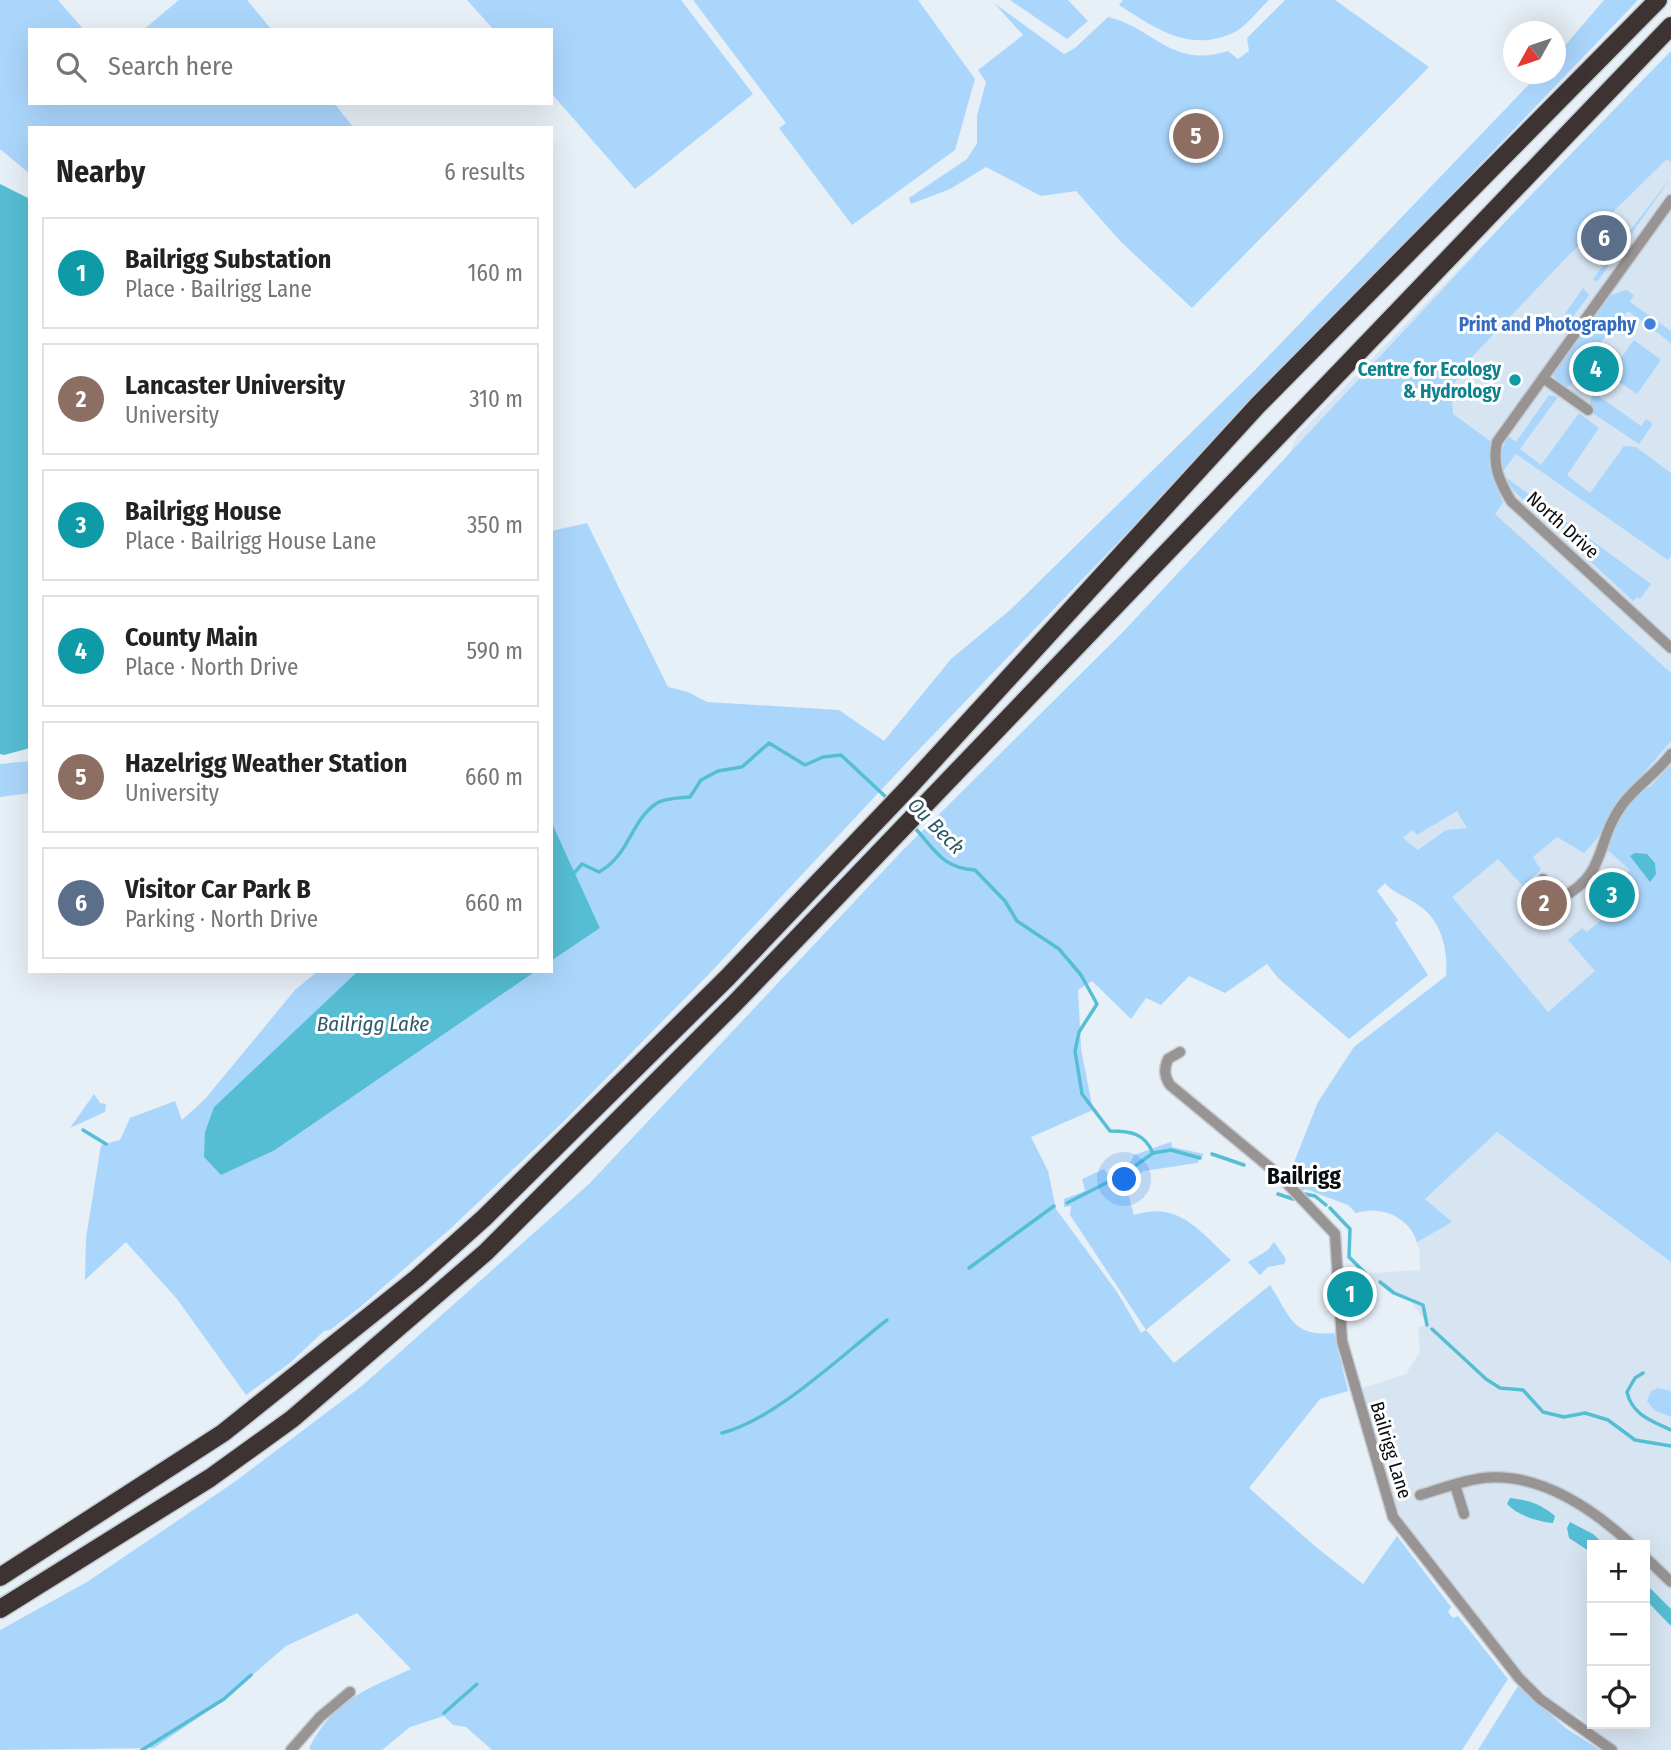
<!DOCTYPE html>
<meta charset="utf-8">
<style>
body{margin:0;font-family:"Fira Sans Condensed",sans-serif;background:#f2f2f2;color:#222}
.controls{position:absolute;right:21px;bottom:21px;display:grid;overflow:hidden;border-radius:0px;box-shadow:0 7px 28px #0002}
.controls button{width:63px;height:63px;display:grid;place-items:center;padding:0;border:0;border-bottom:2px solid #e0e0e0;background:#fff;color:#222;font:35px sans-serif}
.compass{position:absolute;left:1503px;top:21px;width:63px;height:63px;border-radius:50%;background:#fff;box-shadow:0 7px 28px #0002;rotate:230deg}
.you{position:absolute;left:1125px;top:1180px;width:24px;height:24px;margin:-18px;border:5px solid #fff;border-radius:50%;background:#1a73e8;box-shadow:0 0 0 10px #1a73e833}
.badge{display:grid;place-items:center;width:46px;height:46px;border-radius:50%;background:#111827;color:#fff;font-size:23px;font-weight:700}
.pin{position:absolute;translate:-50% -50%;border:4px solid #fff;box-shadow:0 2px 7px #0006}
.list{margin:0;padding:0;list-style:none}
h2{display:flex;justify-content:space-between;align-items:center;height:91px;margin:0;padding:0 28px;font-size:30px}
h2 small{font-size:23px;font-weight:400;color:#767676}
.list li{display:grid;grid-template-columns:46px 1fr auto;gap:21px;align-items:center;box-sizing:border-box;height:112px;margin:0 14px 14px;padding:0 14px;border:2px solid #e0e0e0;border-radius:0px}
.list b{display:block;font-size:26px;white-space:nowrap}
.list p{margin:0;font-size:23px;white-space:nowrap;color:#767676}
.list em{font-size:23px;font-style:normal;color:#767676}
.icon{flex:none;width:38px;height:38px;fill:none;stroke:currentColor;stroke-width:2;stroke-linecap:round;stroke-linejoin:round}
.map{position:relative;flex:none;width:1671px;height:1750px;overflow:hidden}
.search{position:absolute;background:#fff;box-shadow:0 7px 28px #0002;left:28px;top:28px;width:525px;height:77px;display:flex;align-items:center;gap:18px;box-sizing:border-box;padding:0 24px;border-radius:0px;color:#767676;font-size:26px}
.panel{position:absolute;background:#fff;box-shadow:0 7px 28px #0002;left:28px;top:126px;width:525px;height:847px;border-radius:0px}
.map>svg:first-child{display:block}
.built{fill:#d7e5f2;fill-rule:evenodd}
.green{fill:#abd6fc;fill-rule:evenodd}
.water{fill:#56bed4}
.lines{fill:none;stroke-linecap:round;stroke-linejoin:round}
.stream{stroke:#56bed4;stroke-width:3.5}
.street-casing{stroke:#c4cbd2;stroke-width:13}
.highway-casing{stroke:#c4cbd2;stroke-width:21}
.street{stroke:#999494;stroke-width:10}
.highway{stroke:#3c3332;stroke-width:18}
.shop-dot{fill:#3f7fe0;stroke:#fff;stroke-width:2.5}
.culture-dot{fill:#0f9aa8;stroke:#fff;stroke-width:2.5}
.labels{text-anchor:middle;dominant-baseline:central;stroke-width:6;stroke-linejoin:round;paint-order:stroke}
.shop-label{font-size:19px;font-weight:bold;fill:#366cbe;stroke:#fff;text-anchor:end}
.culture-label{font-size:19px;font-weight:bold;fill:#0d838f;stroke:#fff;text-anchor:end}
.street-label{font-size:19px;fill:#0a0d10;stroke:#fff}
.water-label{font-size:21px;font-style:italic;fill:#2d5a64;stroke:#fff}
.quarter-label{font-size:23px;font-weight:bold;fill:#0a0d10;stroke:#fff}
</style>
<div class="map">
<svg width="1671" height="1750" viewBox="0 0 1671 1750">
<rect width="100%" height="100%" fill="#e7eff7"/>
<path class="built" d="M1671 51V1750H1618L1577 1715 1566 1713 1525 1677 1397 1511 1360 1389 1406 1374 1420 1352 1418 1327 1425 1325 1423 1317 1410 1301 1391 1294 1377 1281 1342 1284 1341 1275 1420 1270 1419 1248 1411 1228 1392 1214 1368 1209 1356 1213 1348 1205 1306 1189 1301 1191 1293 1175 1295 1160 1318 1102 1354 1047 1446 976 1448 953 1437 925 1428 912 1386 883 1376 891 1362 872 1412 830 1417 835 1457 810 1463 818 1287 459 1297 436ZM1592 1545H1645V1724H1592Z"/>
<g class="green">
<path d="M0 0H58L84 30H30V103H334L354 128H30V174L0 149Z"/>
<path d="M179 0H247L272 30H143Z"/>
<path d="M467 0H681L753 94 635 189 551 93V30H494Z"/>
<path d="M693 0H918L975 79 955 150 852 225 779 128 786 123 780 115Z"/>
<path d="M1010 0H1068L1088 21 1067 39Z"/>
<path d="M1123 0H1269C1258 10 1246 27 1233 33 1189 53 1155 28 1119 5Z"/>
<path d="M1285 0H1335L1429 67 1192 308 1121 242 1076 191 1041 196 986 167 950 189 911 204 909 198 967 159 977 143V116L986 82 978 70 1023 35 994 3 1064 54 1075 48 1108 17C1155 28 1171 69 1228 51L1238 59 1249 51 1247 38Z"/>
<path d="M1604 0H1638L910 759 710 973 562 1123 450 1229 359 1308 330 1330 324 1331 291 1362 246 1395 177 1299 126 1242 85 1280 86 1238 101 1145 120 1140 130 1118 175 1101 182 1120 205 1099 295 990 318 971H358L214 1107 275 1150 536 971H551V961L600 928 551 821V531L587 523 668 687 688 692 707 702 839 710 884 741 951 659 1009 611 1256 369 1539 74H1556V56Z"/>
<path d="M1671 51V162L1667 159 1564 260 1474 355 1451 388 1453 414 1493 443 1489 466 1503 503 1495 514 1671 673V741L1617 804 1596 840 1584 853 1557 837 1533 857 1541 870 1523 886 1498 859 1452 897 1548 1012 1595 971 1568 940 1582 928 1587 932 1638 889 1626 874 1630 870 1603 846 1609 829 1638 788 1650 787 1671 764V1262L1497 1132 1425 1199 1452 1222 1417 1242C1409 1216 1380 1205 1356 1213L1348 1205 1306 1189 1301 1191 1295 1186V1160L1318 1102 1354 1047 1446 976C1448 949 1442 920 1417 904 1406 896 1394 894 1385 883L1377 891 1398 920 1395 923 1428 975 1349 1039 1278 978 1267 964 1225 993 1189 976 1161 1005 1146 998 1131 1019 1092 981 1078 990 1081 1049 1093 1110 1031 1137 1048 1171 1056 1209 1117 1292 1141 1333 1146 1330 1070 1215 1071 1206 1064 1207V1199L1085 1191 1082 1179 1104 1169 1110 1177 1127 1169 1134 1155 1171 1142 1172 1147 1204 1154 1197 1163 1144 1171 1125 1183 1134 1215C1180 1200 1200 1232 1231 1260L1146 1330 1174 1363 1270 1285C1290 1316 1292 1337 1334 1333L1348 1391 1320 1399 1249 1488 1316 1547 1363 1584 1397 1536 1451 1607 1448 1612 1453 1618 1458 1616 1508 1679 1462 1750H492L466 1727 453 1725 444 1716 410 1727 382 1750H311L309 1748C335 1699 363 1691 411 1669L357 1613 286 1646 224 1700 154 1748 0 1750V1630L87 1582 233 1483 363 1385 589 1184 902 851 1123 632 1510 217ZM1457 811 1467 828 1446 830 1418 850 1403 838 1412 830 1417 835Z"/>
<path d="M1668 181V182L1597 282 1593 279Z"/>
<path d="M1583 288 1589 295 1564 329 1557 330 1555 328Z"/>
<path d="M1626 290 1634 295 1630 302 1671 331V343L1628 311 1572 375 1573 383 1568 387 1562 386 1552 374 1611 295Z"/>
<path d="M1634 340 1661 360 1637 394 1609 375Z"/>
<path d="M1593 392 1641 426 1646 419 1653 424 1639 444 1588 410Z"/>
<path d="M1549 395 1558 397 1520 449 1541 465 1579 413 1599 428 1567 475 1590 493 1624 446 1636 447 1671 473V556L1668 560 1516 454 1501 474 1499 457 1508 436 1516 442Z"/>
<path d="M1504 476 1651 584 1640 599 1637 597 1633 601 1563 536 1566 532 1557 524 1553 528 1514 491Z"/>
<path d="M30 761V793L0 797V764Z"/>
<path d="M94 1094 100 1103 106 1104 105 1112 70 1128Z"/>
<path d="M1274 1242 1286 1259 1284 1264 1268 1267 1260 1275 1248 1262 1268 1250Z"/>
<path d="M1658 1388 1671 1391V1417L1654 1410 1647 1401 1651 1391Z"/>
<path d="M1518 1686 1567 1729 1600 1750H1478Z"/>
</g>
<g class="water">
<path d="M0 184 30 199V748L4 755 0 754Z"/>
<path d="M551 821 600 928 551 961Z"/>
<path d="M1635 853 1647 854 1655 863 1656 874 1650 882 1630 856Z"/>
<path d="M358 971H536L275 1150 221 1175 204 1157 205 1132 214 1107Z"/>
<path d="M1510 1498C1528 1500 1541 1504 1555 1516L1553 1523C1538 1522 1517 1515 1507 1504Z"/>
<path d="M1570 1522 1593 1534 1605 1545H1592V1553L1569 1538 1567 1528Z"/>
<path d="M1645 1583 1671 1609V1626L1645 1599Z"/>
</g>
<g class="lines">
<g class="stream">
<path d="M913 826C935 849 941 868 975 870L1005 901 1017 921 1059 949 1081 975 1097 1004 1079 1032 1075 1051 1082 1094 1110 1131C1131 1131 1144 1133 1153 1153L1171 1150 1200 1158"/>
<path d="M575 872 582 864 599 872C630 855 630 821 657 803 665 798 680 798 690 797L701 780 718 771 742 767 769 743 805 765 823 757 841 755 889 800"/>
<path d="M83 1130 106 1144"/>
<path d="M1212 1154 1244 1165"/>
<path d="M1135 1166 1153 1153"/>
<path d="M1278 1194 1293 1199"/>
<path d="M1305 1194 1315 1196 1326 1205"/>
<path d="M1067 1203 1112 1180"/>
<path d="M1330 1208 1350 1229 1349 1257 1365 1273"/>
<path d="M969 1268 1054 1206"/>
<path d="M1380 1282 1394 1293 1423 1305 1427 1325"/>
<path d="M1432 1329 1486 1379 1500 1388 1523 1390 1543 1412 1564 1417 1585 1413 1595 1416 1608 1420 1635 1440 1671 1446"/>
<path d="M1643 1373 1635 1378 1627 1392C1632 1415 1652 1421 1671 1430"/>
<path d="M722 1433C775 1420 843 1354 887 1320"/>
<path d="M444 1713 477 1684"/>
<path d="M142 1750 224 1699 251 1675"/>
</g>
<defs>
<g id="street">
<path d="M1671 200 1497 442C1492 465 1499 481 1511 501L1671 648"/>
<path d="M1543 378 1588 410"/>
<path d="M1543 879 1553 895 1561 898C1608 874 1595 842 1622 805 1636 786 1657 773 1671 754"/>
<path d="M1180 1052 1168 1059C1164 1069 1164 1076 1170 1085L1279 1175 1335 1234 1342 1341 1393 1517 1519 1678 1540 1699 1612 1750"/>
<path d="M1455 1485 1464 1514"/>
<path d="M1420 1495C1440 1489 1461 1481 1483 1478 1539 1472 1593 1509 1632 1545"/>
<path d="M1645 1557 1671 1582"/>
<path d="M291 1750 320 1717 350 1692"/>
</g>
<g id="highway">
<path d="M0 1577 223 1433 417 1278 484 1218 727 978 909 787 1258 405 1658 0"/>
<path d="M0 1609 210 1478 292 1419 486 1252 736 1002 1671 26"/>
</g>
</defs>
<use href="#street" class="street-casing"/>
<use href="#highway" class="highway-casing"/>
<use href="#street" class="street"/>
<use href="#highway" class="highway"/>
</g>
<circle class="shop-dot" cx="1650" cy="324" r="7"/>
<circle class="culture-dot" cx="1515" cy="380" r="7"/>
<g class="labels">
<g class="shop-label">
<text x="1636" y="324">Print and Photography</text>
</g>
<g class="culture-label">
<text x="1501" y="369">Centre for Ecology<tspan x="1501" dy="22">&amp; Hydrology</tspan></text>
</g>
<g class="street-label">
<text transform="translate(1563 525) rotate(42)">North Drive</text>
<text transform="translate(1391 1450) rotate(73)">Bailrigg Lane</text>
</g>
<g class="water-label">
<text transform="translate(936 826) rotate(45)">Ou Beck</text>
<text x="373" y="1024">Bailrigg Lake</text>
</g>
<g class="quarter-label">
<text x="1304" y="1176">Bailrigg</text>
</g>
</g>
</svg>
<div class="controls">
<button>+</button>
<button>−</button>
<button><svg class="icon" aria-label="locate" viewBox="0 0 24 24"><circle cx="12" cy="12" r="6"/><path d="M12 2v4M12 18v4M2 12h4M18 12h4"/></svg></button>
</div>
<svg class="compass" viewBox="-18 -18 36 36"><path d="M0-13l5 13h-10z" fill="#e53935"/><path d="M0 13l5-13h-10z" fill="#767676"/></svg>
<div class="you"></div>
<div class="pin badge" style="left:1350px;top:1294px;background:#0f9aa8">1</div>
<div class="pin badge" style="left:1544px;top:903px;background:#8d6e63">2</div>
<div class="pin badge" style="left:1612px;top:895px;background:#0f9aa8">3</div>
<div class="pin badge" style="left:1596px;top:369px;background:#0f9aa8">4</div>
<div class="pin badge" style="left:1196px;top:136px;background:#8d6e63">5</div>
<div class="pin badge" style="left:1604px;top:238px;background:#5c6f8a">6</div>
<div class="search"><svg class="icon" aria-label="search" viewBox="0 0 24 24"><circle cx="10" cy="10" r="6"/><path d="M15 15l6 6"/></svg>Search here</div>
<section class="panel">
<h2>Nearby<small>6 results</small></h2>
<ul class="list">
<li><span class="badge" style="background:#0f9aa8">1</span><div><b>Bailrigg Substation</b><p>Place · Bailrigg Lane</p></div><em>160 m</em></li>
<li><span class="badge" style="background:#8d6e63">2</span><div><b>Lancaster University</b><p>University</p></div><em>310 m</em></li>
<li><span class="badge" style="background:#0f9aa8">3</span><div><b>Bailrigg House</b><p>Place · Bailrigg House Lane</p></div><em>350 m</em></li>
<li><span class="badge" style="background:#0f9aa8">4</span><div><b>County Main</b><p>Place · North Drive</p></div><em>590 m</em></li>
<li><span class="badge" style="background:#8d6e63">5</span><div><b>Hazelrigg Weather Station</b><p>University</p></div><em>660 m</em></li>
<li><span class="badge" style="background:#5c6f8a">6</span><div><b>Visitor Car Park B</b><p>Parking · North Drive</p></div><em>660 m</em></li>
</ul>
</section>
</div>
